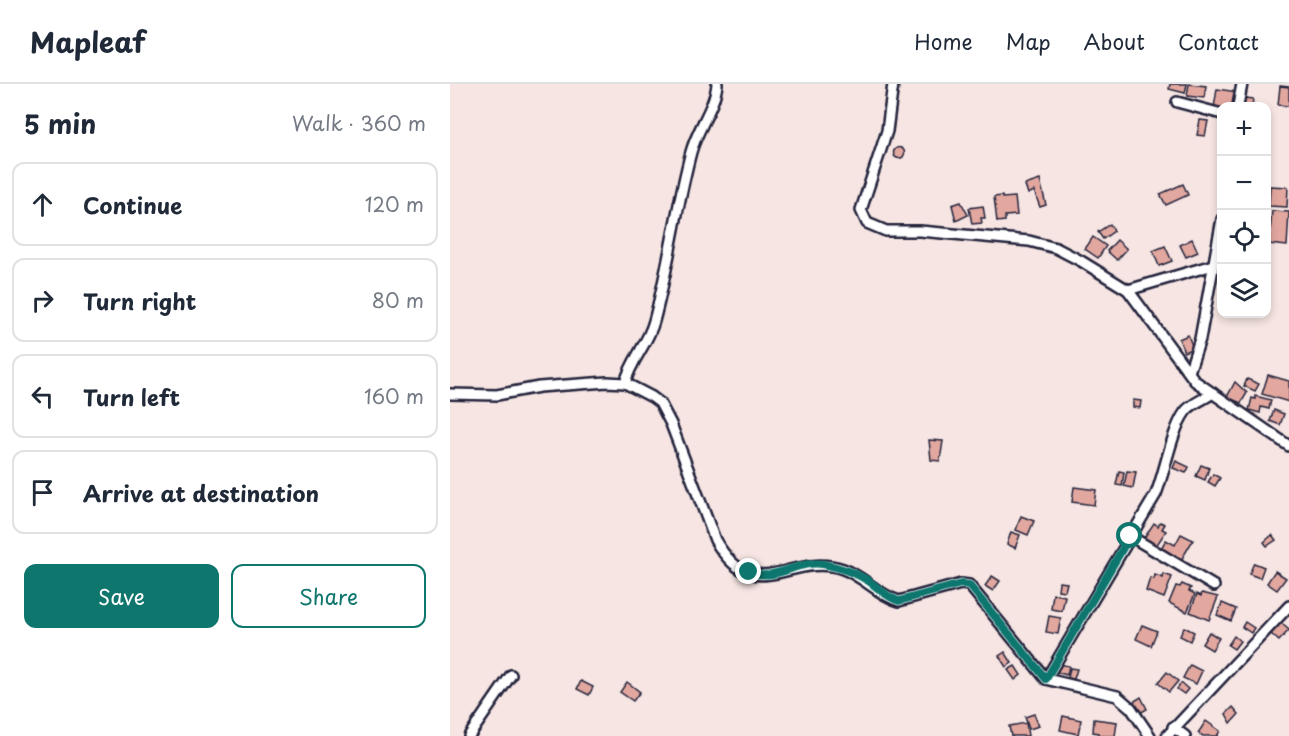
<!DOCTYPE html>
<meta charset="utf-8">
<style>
body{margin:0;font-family:"Playpen Sans",sans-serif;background:#f6f6f7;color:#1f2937}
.controls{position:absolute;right:18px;top:18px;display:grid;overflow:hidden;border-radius:12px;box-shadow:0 3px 9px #0003}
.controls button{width:54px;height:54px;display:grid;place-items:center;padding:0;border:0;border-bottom:2px solid #e0e1e3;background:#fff;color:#1f2937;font:30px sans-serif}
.stop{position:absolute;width:18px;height:18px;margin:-14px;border:4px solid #0f766e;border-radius:50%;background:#fff}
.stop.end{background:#0f766e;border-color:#fff;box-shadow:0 2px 6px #0008}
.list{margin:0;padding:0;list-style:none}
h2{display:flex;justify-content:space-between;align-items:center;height:78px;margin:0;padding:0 24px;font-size:26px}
h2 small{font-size:20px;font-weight:400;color:#747a83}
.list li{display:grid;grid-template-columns:39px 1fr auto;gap:18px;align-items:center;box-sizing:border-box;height:84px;margin:0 12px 12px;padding:0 12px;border:2px solid #e0e1e3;border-radius:12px}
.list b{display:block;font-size:22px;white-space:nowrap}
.list em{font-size:20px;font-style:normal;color:#747a83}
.actions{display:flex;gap:12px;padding:18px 24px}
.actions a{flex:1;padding:14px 0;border:2px solid #0f766e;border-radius:12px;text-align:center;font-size:21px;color:#0f766e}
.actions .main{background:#0f766e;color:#fff}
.icon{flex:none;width:33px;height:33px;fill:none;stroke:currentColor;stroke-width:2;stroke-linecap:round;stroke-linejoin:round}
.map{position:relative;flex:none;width:839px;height:652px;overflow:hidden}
header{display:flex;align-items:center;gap:36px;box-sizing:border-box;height:84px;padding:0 30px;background:#fff;border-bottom:2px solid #e0e1e3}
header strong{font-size:28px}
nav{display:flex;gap:33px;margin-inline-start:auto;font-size:21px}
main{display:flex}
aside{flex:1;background:#fff}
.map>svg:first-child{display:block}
.building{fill:#e2a8a0;stroke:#22223b;stroke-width:1.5}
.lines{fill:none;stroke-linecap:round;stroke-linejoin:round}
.minor-casing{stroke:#22223b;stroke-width:14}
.minor{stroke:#fff;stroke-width:9}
.route{stroke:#0f766e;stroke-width:8}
</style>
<header>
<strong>Mapleaf</strong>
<nav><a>Home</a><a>Map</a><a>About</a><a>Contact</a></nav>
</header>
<main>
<aside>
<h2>5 min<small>Walk · 360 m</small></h2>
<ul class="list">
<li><svg class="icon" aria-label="ahead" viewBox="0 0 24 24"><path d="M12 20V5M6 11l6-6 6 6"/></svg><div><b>Continue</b></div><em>120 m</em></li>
<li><svg class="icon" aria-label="right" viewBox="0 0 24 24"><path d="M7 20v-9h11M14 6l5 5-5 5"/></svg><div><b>Turn right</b></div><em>80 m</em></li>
<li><svg class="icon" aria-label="left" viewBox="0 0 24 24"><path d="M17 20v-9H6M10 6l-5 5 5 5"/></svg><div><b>Turn left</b></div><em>160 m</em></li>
<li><svg class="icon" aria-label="arrive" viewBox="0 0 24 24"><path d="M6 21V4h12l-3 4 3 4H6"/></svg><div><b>Arrive at destination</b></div></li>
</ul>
<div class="actions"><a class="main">Save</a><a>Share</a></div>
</aside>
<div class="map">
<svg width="839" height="652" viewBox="0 0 839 652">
<rect width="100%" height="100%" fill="#f6e5e2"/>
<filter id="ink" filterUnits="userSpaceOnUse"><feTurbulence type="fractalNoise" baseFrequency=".0167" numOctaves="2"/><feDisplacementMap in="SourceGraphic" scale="12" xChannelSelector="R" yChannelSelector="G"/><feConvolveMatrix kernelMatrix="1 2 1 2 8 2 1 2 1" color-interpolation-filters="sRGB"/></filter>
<g filter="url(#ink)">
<g class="building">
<path d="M720 0H737L735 9 719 5Z"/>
<path d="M739 0 756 2 754 14 737 12Z"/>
<path d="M830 2 839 3V22L828 21Z"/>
<path d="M767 5 788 8 784 22 764 24Z"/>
<path d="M795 14 803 15 802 22H794Z"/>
<path d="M750 36 758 37 755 52 747 51Z"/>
<circle cx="449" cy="69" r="5.5"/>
<path d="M590 96 596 121 590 123 584 107 578 110 575 101Z"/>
<path d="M733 100 738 111 716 121 710 110Z"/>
<path d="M820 102 838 103 837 123 819 122Z"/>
<path d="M552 112V114L565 113 567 131 555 132V137L547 138 544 113Z"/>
<path d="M511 118 518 131 506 137 502 121Z"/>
<path d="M533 122 535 134H531L532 139 522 140 519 124Z"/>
<path d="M822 127 839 128 837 162 819 160Z"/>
<path d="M660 140 664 147 653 155 648 148Z"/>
<path d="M643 153 656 162 648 174 635 165Z"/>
<path d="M742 155 748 168 736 173 730 161Z"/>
<path d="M667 156 677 165 667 176 657 167Z"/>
<path d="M715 162 722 177 709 182 703 167Z"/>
<path d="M738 251 743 264 734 268 729 255Z"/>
<path d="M818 291 839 297V318L812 310Z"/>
<path d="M797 295 809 300 805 307 794 302Z"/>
<path d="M785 298 797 309 791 319 777 313Z"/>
<path d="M805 312 821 316 819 325 811 323 810 329 799 326 802 314 805 315Z"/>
<path d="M683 316 691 317 690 324 683 323Z"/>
<path d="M824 326 834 330 830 341 820 337Z"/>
<path d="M479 356 493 357 490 377 481 376Z"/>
<path d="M726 377 739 383 736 389 723 384Z"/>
<path d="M751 381 759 384 755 396 746 392Z"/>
<path d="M669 387 674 388 672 402 666 401Z"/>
<path d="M677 387 686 388 683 404 674 402Z"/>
<path d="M763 390 770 394 765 402 758 398Z"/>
<path d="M624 403 646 406 644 421 622 418Z"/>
<path d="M571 432 584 437 578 451 566 446Z"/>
<path d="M710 438 715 440 712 445 716 447 706 462 694 454 704 439 708 442Z"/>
<path d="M561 448 570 451 565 464 557 460Z"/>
<path d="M731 450 743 456 730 478 709 467 716 456 725 461Z"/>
<path d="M822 451 826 456 817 462 814 458Z"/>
<path d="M804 479 814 483 810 494 799 490Z"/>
<path d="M825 487 836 494 827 506 817 499Z"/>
<path d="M714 490 722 493 714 514 696 507 700 494 704 495 705 491 713 494Z"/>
<path d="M542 492 550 497 543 507 535 502Z"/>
<path d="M609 498 617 499 615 507 608 506Z"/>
<path d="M732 500 741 504 739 507 745 510 737 528 719 519 726 502 730 503Z"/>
<path d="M752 509 768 513 759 536 740 528 747 510 751 512Z"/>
<path d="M603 510 615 512 612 527 601 525Z"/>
<path d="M772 519 786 525 781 537 767 531Z"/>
<path d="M599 532 611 534 608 550 596 548Z"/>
<path d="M795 538 804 544 801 549 792 543Z"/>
<path d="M830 538 839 546 829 557 820 549Z"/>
<path d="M692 541 707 547 701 562 686 555Z"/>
<path d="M734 543 744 548 740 557 730 552Z"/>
<path d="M759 548 769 554 762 566 752 560Z"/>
<path d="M784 552 790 557 784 565 778 561Z"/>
<path d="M555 568 562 579 556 583 549 572Z"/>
<path d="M608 580 619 582 617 591 606 588Z"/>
<path d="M740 581 752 587 746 600 733 594Z"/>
<path d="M565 582 571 591 565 596 558 586Z"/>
<path d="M620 584 627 585 624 595 618 594Z"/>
<path d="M717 588 728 597 719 608 708 599Z"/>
<path d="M131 597 143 603 139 611 127 605Z"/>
<path d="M177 598 190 608 183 617 170 608Z"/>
<path d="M731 599 738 605 734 610 727 605Z"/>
<path d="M691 613 697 625 690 629 683 618Z"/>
<path d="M783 623 789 630 781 639 776 630Z"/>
<path d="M584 630 589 642 579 645 575 633Z"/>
<path d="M613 632 631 636 628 650 610 646Z"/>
<path d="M644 635 667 638 665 652H649V649L643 648Z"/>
<path d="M756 637 770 647 767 652H753L748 649Z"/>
<path d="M576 639 578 652H561L559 642Z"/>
</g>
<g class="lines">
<defs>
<g id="minor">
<path d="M443 0 437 47 411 126 417 139 436 147H470L579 157 606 164 631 177 678 206 745 297 839 362"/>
<path d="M727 18 772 30"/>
<path d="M788 22 792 0"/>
<path d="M678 206 763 181"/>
<path d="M739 288 750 255 772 135"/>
<path d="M175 299C181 276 198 260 204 237 219 182 226 124 241 68 247 45 265 23 267 0"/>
<path d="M0 310 47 311 89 303 157 298 175 299 202 313 210 319 221 340 265 456C305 525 339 467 393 485 413 492 428 511 449 517L511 500 519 501 596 595 667 612 681 624 700 652"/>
<path d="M680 452 764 502"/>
<path d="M596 595 706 410C715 387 722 346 735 328 740 320 755 315 763 309"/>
<path d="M723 643 735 652"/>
<path d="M19 652 61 591"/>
<path d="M717 652 839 522"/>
</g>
</defs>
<use href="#minor" class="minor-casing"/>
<use href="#minor" class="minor"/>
</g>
</g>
<g class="lines" filter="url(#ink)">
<path class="route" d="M299 488C327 498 346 476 373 480 388 483 404 488 417 496 428 503 436 513 449 517L511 500 519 501 596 595 680 452"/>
</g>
</svg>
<div class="controls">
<button>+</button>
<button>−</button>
<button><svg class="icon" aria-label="locate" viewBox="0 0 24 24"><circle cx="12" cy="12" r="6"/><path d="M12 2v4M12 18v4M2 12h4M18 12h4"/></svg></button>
<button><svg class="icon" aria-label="layers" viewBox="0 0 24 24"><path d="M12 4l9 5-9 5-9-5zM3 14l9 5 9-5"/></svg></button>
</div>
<div class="stop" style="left:680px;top:452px"></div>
<div class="stop end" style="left:299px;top:488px"></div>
</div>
</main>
